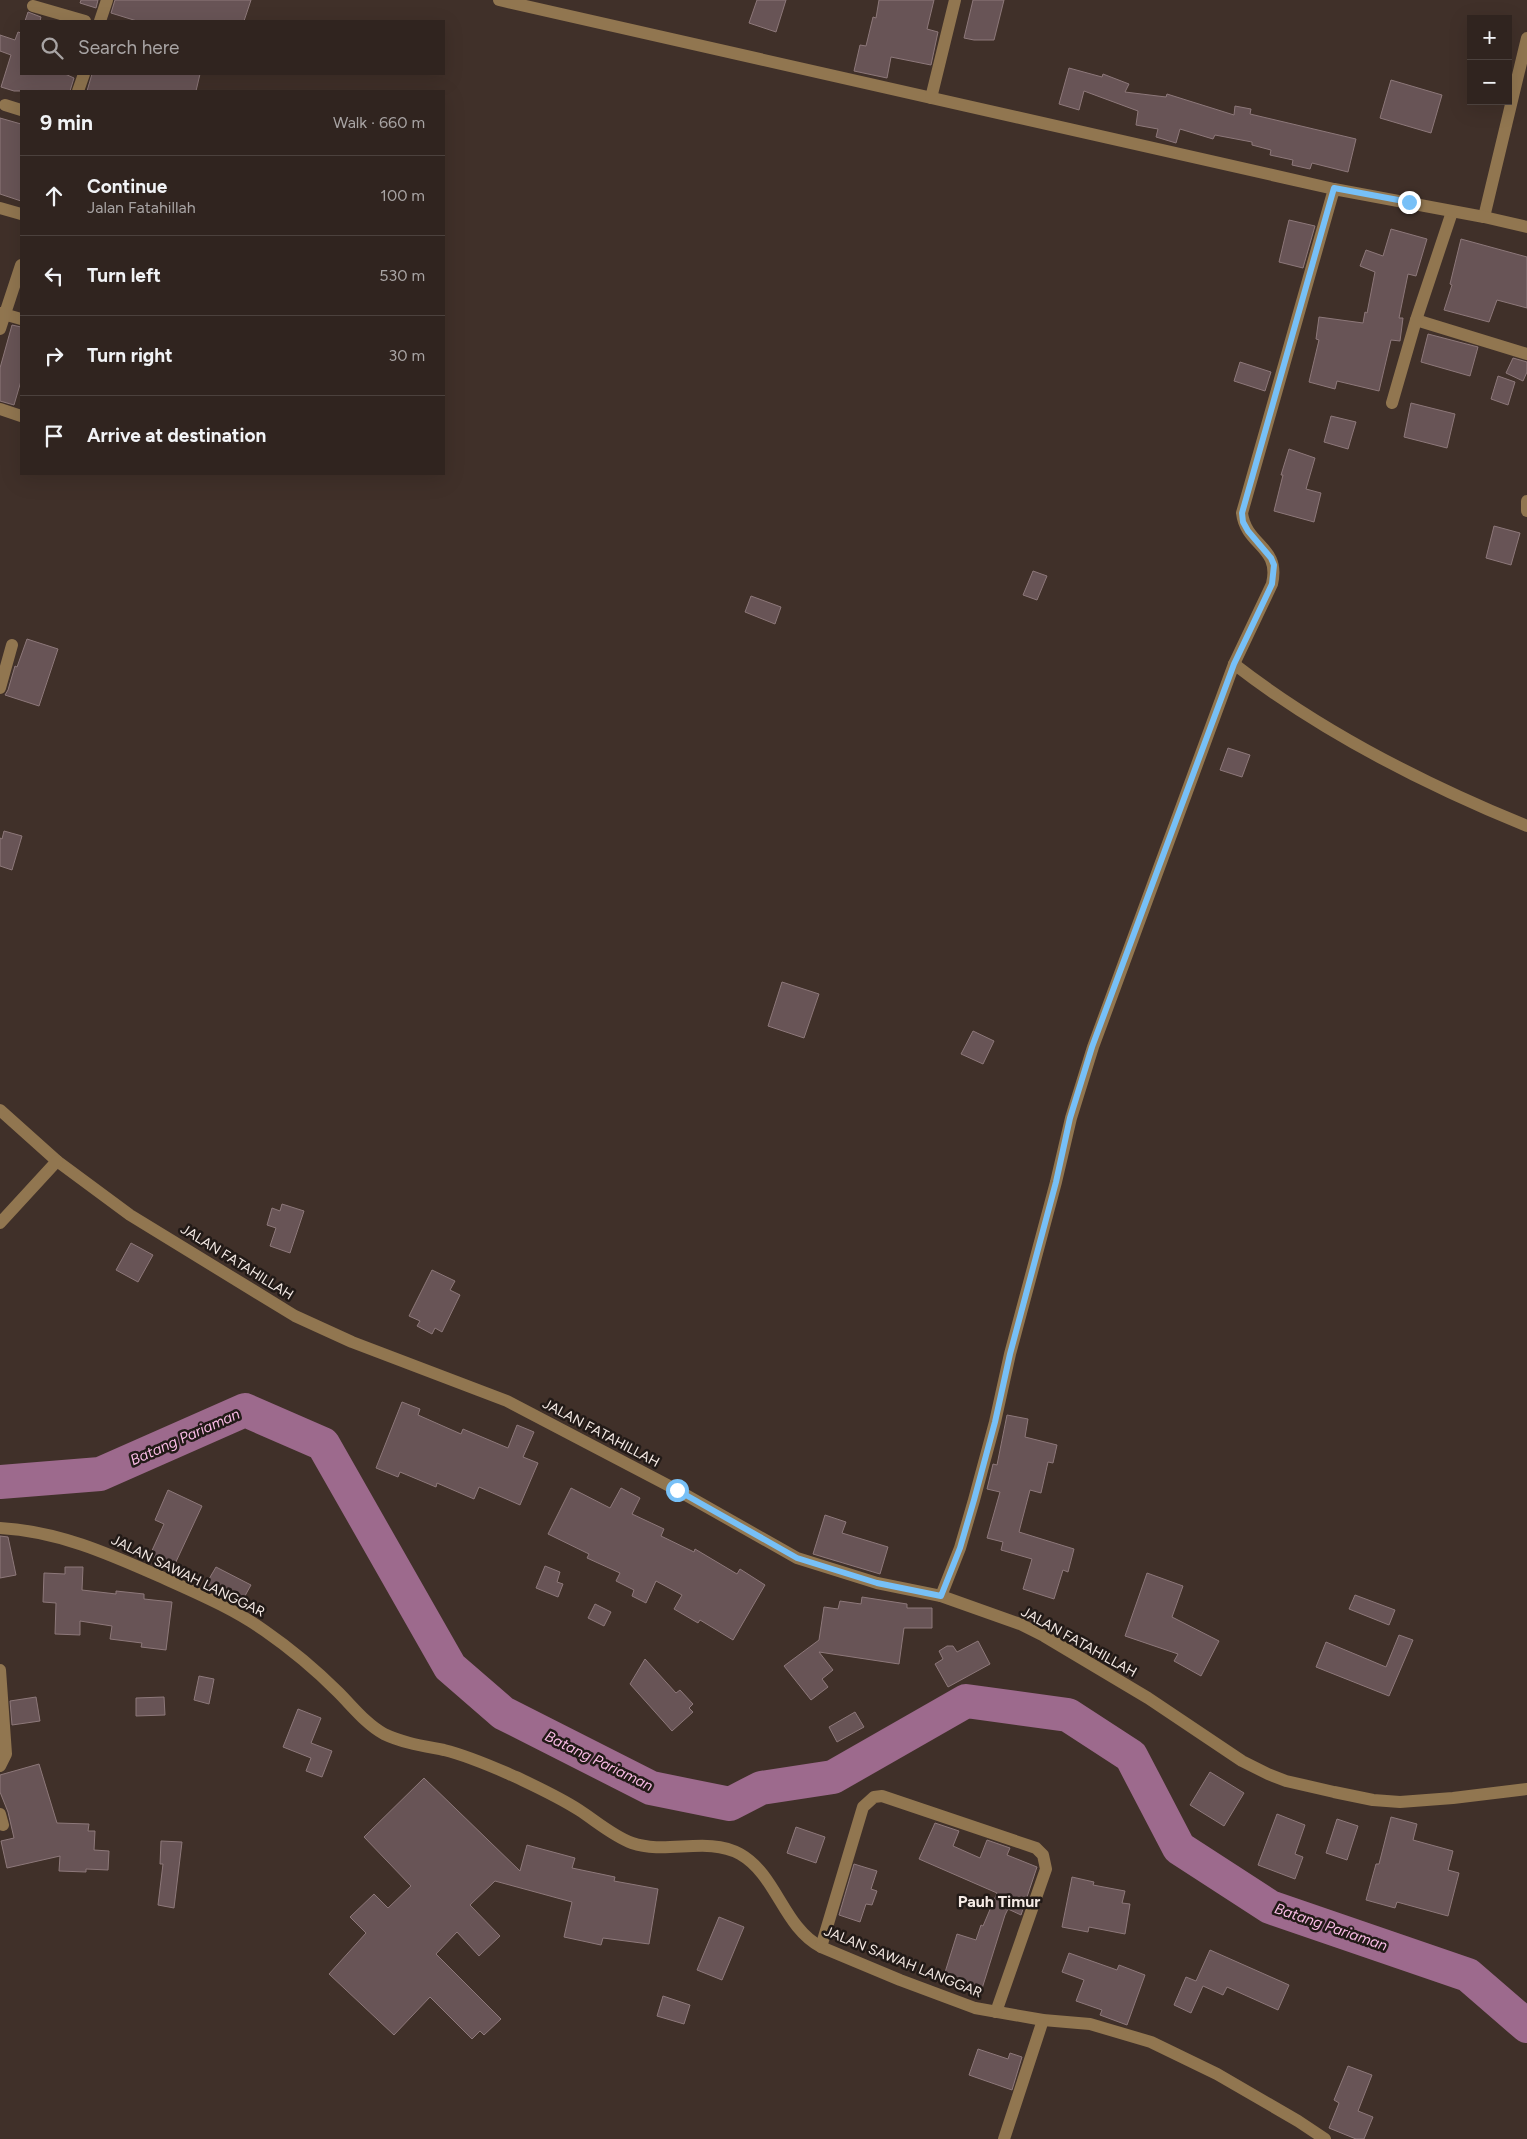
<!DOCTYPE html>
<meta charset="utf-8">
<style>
body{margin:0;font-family:Figtree,sans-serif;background:#3c302c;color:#f1f3f6}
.controls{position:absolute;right:15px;top:15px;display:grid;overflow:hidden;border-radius:0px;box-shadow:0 5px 20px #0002}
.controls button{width:45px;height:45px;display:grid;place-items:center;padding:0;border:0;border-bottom:1px solid #4b413d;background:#30241f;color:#f1f3f6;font:25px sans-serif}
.stop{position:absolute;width:15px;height:15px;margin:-11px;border:4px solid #77c0f7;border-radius:50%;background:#fff}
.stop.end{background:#77c0f7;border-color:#fff;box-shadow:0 1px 5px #0008}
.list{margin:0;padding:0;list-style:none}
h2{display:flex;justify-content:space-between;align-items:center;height:65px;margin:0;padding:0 20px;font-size:21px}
h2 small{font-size:16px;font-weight:400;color:#a8a4a4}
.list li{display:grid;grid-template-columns:32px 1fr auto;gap:15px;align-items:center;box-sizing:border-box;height:80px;padding:0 20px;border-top:1px solid #4b413d}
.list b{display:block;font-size:19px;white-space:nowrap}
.list p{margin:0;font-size:16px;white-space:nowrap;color:#a8a4a4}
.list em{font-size:16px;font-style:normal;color:#a8a4a4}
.icon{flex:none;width:28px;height:28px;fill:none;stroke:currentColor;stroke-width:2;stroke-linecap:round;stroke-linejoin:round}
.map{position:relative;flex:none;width:1527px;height:2139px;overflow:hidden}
.search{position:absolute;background:#30241f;box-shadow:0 5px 20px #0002;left:20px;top:20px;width:425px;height:55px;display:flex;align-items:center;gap:12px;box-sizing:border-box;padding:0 18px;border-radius:0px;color:#a8a4a4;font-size:19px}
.panel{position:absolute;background:#30241f;box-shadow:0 5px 20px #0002;left:20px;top:90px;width:425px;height:385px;border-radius:0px}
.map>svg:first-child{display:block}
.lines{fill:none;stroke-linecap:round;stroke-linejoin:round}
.river{stroke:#9d6a8d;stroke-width:34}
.building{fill:#685456;stroke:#8d787a}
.minor{stroke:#917650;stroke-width:12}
.route{stroke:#77c0f7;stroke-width:6}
.labels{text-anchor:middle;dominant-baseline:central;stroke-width:5;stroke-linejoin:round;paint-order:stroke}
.street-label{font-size:14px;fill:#f4e9e4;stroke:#221a17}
.water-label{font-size:15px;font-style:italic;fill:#f9bbe5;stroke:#221a17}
.quarter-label{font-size:16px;font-weight:bold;fill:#f4e9e4;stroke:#221a17}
</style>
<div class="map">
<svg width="1527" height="2139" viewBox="0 0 1527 2139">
<rect width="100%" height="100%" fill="#403029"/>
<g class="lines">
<path class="river" d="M0 1482 100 1474 245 1410 323 1444 450 1667 503 1713 651 1788 730 1804 761 1788 833 1777 966 1701 1068 1715 1131 1756 1179 1848 1270 1907 1468 1975 1527 2026"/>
</g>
<g class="building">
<path d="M81 0H98L96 8 80 3Z"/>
<path d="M115 0H251L244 21H137L111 13Z"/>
<path d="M757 0H786L776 32 749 23Z"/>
<path d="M879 0H934L927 29 938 32 931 65 891 57 887 78 854 71 860 45 866 46 873 17 876 18Z"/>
<path d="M973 0H1004L994 40H974L964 38Z"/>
<path d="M28 12 41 17 40 21H25Z"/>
<path d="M18 32 21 33V74H65L74 78 70 91H14L1 87 11 55 0 51V35L15 40Z"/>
<path d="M1069 68 1102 77 1103 74 1129 84 1125 92 1166 97 1167 94 1234 115 1235 106 1251 109 1250 114 1356 139 1348 172 1312 163 1310 169 1292 165 1293 160 1270 155 1271 150 1252 145V142L1215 135 1213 139 1180 129 1176 143 1156 137 1158 129 1136 125 1138 111 1084 91 1079 110 1059 104Z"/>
<path d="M92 74H200L196 91H87Z"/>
<path d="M1391 80 1442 95 1431 133 1380 118Z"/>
<path d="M0 118 21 124V201L0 194Z"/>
<path d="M1289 220 1315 226 1303 268 1279 262Z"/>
<path d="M1391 229 1427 239 1416 276 1408 274 1399 318H1403L1400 341 1391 340 1379 391 1337 381 1335 389 1309 382 1319 340 1316 339 1319 317 1363 323 1365 312 1367 313 1375 272 1360 266 1366 250 1383 256Z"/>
<path d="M1461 239 1527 257V308L1497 300 1489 322 1444 310 1452 285 1450 284Z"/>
<path d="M12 325 21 327V381L14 405 0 401V368Z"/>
<path d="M1428 334 1478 347 1470 376 1421 362Z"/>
<path d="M1513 358 1527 362V372L1523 381 1506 373Z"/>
<path d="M1240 362 1271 372 1265 391 1234 381Z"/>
<path d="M1498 376 1515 382 1508 405 1491 399Z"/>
<path d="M1411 403 1455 414 1447 448 1404 437Z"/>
<path d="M1331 416 1356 422 1348 449 1324 442Z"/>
<path d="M1289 449 1315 458 1306 489 1321 493 1314 522 1274 511 1283 475H1281Z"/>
<path d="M1494 526 1520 533 1511 565 1486 558Z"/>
<path d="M1033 571 1047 576 1037 600 1023 595Z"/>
<path d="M751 596 781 607 775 624 745 612Z"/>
<path d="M27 639 58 649 39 706 5 695 8 690 15 666 17 667Z"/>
<path d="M1228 748 1250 755 1242 777 1220 770Z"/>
<path d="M4 831 22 836 12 870 0 866V838L2 839Z"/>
<path d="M782 982 819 994 804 1038 768 1026Z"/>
<path d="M973 1031 994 1041 983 1064 961 1054Z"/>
<path d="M282 1204 304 1211 290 1253 270 1246 276 1228 267 1225 272 1208 280 1211Z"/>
<path d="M131 1243 153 1255 138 1282 116 1270Z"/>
<path d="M432 1270 455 1281 450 1290 460 1295 442 1332 435 1328 432 1334 417 1326 420 1321 409 1316Z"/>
<path d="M402 1402 420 1409 418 1415 461 1434 463 1429 508 1448 517 1425 534 1432 523 1457 538 1463 520 1505 479 1487 474 1499 437 1483 436 1487 400 1472 398 1477 376 1468Z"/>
<path d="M1007 1415 1028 1419 1025 1437 1057 1445 1053 1463 1048 1462 1041 1493 1030 1490 1019 1532 1074 1549 1068 1572 1063 1570 1054 1599 1023 1589 1032 1559 1001 1550 1003 1542 987 1538 1000 1492 987 1489 993 1464 997 1465Z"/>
<path d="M571 1488 610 1508 621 1488 640 1498 632 1514 664 1529 661 1536 694 1552 695 1549 737 1574 740 1569 765 1585 733 1640 700 1620 698 1623 674 1609 682 1595 656 1581 646 1603 632 1596 634 1590 616 1581 620 1573 587 1558 589 1554 548 1534Z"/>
<path d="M168 1490 202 1506 174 1566 150 1555 164 1524 155 1520Z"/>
<path d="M825 1515 846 1522 842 1533 888 1547 880 1574 813 1554Z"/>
<path d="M0 1536 8 1537 16 1575 0 1578Z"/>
<path d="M545 1566 560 1572 557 1582 563 1584 558 1597 536 1588Z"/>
<path d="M65 1567H83L82 1590 116 1594V1591L144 1594V1599L172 1602 166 1650 141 1647 142 1643 110 1639 112 1626 80 1621V1635L55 1634 56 1603 43 1602 44 1573 65 1574Z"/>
<path d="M216 1567 251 1585 241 1603 206 1584Z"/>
<path d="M1147 1573 1183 1586 1172 1617 1219 1641 1201 1676 1174 1661 1178 1654 1125 1636Z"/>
<path d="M1355 1595 1395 1610 1389 1625 1349 1609Z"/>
<path d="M862 1597 907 1604V1608H932V1628H904L899 1664 819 1652 833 1670 822 1679 828 1687 811 1700 784 1666 819 1640 824 1607 838 1609 840 1601 861 1604Z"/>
<path d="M595 1604 611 1612 604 1626 588 1618Z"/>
<path d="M1399 1635 1413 1640 1389 1696 1316 1667 1326 1642 1386 1667Z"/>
<path d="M978 1641 990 1664 948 1687 935 1664 943 1659 939 1651 947 1646H953L957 1652Z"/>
<path d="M645 1659 676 1693 680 1690 693 1704 689 1708 693 1712 672 1731 630 1684Z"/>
<path d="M199 1676 214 1679 209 1704 194 1700Z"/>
<path d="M36 1697 40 1721 12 1725 10 1701Z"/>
<path d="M164 1697 165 1715 136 1716V1698Z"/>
<path d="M298 1709 321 1718 311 1743 332 1751 322 1777 306 1771 311 1758 283 1747Z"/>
<path d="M855 1712 864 1727 837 1742 829 1727Z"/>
<path d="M39 1764 57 1823 89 1824 88 1831H95L94 1850 109 1851 108 1870 86 1869V1872L59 1871 60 1856 7 1868 1 1841 14 1838 8 1812 0 1792V1775Z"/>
<path d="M1210 1772 1244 1793 1224 1826 1190 1805Z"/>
<path d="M424 1778 520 1871 527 1845 575 1858 572 1868 615 1877 614 1881 658 1889 649 1944 603 1938 601 1945 564 1937 572 1902 495 1881 470 1905 500 1936 479 1956 457 1932 436 1954 501 2019 484 2035 480 2031 472 2039 430 1997 394 2035 329 1974 366 1933 350 1917 374 1894 388 1908 411 1886 364 1837Z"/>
<path d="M1277 1814 1305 1825 1295 1854 1303 1857 1295 1879 1258 1865Z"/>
<path d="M1391 1817 1417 1824 1413 1840 1453 1851 1448 1870 1459 1873 1448 1916 1397 1902 1395 1908 1366 1900 1376 1864H1379Z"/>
<path d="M1337 1819 1358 1826 1347 1860 1326 1853Z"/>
<path d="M935 1823 959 1831 953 1846 980 1858 987 1840 1010 1848 1007 1855 1037 1867 1021 1915 1008 1909 1005 1915 980 1995 942 1982 957 1934 976 1940 981 1925 983 1926 997 1893 919 1859Z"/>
<path d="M796 1827 825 1837 816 1863 787 1853Z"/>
<path d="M161 1841 182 1842 174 1908 158 1905 163 1864H160Z"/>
<path d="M854 1864 877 1871 871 1889 877 1891 872 1905 866 1904 860 1922 839 1915Z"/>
<path d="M1072 1877 1094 1882 1093 1885 1125 1891 1122 1903 1130 1904 1125 1934 1089 1927 1088 1932 1062 1927Z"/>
<path d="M719 1917 744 1927 722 1980 697 1970Z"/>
<path d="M1210 1950 1289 1985 1278 2010 1227 1987 1223 1995 1203 1986 1191 2013 1174 2005 1186 1977 1196 1981Z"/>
<path d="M1069 1953 1117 1970 1119 1965 1145 1975 1127 2025 1100 2015 1102 2010 1076 2001 1084 1980 1062 1972Z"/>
<path d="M663 1996 690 2005 684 2024 657 2016Z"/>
<path d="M978 2049 1008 2059 1010 2053 1022 2057 1012 2090 969 2075Z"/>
<path d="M1348 2066 1372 2075 1358 2111 1373 2117 1364 2139H1356L1329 2128 1339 2103 1334 2100Z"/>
</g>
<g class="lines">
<g class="minor">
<path d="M499 0 1334 189"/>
<path d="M33 6 85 21"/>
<path d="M100 21 107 0"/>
<path d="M78 91 84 74"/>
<path d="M931 98 955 0"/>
<path d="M5 105 21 110"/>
<path d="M0 208 21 214"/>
<path d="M1484 217 1527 38"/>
<path d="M0 313 21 319"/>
<path d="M1416 320 1527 354"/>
<path d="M0 329 21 265"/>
<path d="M1392 403 1416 320 1452 212"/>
<path d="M0 409 21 416"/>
<path d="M1527 501V511"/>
<path d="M1234 664C1323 733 1424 784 1527 826"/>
<path d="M0 688 12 645"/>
<path d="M0 1110 57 1161 130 1215 295 1316 352 1342 507 1401 677 1490 797 1558 877 1583 941 1596 1020 1624 1044 1636 1148 1698 1242 1761 1268 1774 1286 1781 1334 1792 1373 1800 1400 1802 1453 1798 1527 1789"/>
<path d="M0 1223 57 1161"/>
<path d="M0 1528C57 1531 107 1553 159 1576 194 1592 233 1608 265 1631 278 1640 291 1650 303 1660 315 1670 327 1681 338 1692 353 1707 366 1724 384 1734 403 1743 424 1746 444 1750 469 1756 493 1767 516 1777 537 1787 559 1797 579 1810 596 1821 613 1836 632 1843 666 1855 708 1836 740 1854 777 1875 783 1927 821 1947L900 1980 975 2008 1043 2020 1090 2024 1151 2042 1217 2074 1298 2121 1325 2139"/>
<path d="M941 1596 960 1548 974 1500 995 1422 1010 1354 1056 1182 1071 1118 1093 1047 1234 664 1272 584C1281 546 1246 546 1242 513L1334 189 1484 217 1527 227"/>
<path d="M0 1670 6 1754 0 1766"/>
<path d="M0 1814 3 1825"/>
<path d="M821 1947 863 1807 874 1797 882 1796 1036 1848 1043 1855 1046 1869 996 2012"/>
<path d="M1004 2139 1043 2020"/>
</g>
</g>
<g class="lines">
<path class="route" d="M677 1490 797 1558 877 1583 941 1596 960 1548 974 1500 995 1422 1010 1354 1056 1182 1070 1118 1092 1047 1234 664 1272 584 1274 565 1271 558 1248 531 1243 522 1242 513 1334 188 1409 202"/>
</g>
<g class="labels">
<g class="street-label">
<text transform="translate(237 1262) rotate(32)">JALAN FATAHILLAH</text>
<text transform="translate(601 1433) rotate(28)">JALAN FATAHILLAH</text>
<text transform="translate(188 1576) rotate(26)">JALAN SAWAH LANGGAR</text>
<text transform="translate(1079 1642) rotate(29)">JALAN FATAHILLAH</text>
<text transform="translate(903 1962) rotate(22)">JALAN SAWAH LANGGAR</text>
</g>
<g class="water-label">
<text transform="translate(185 1437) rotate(-24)">Batang Pariaman</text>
<text transform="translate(599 1761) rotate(26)">Batang Pariaman</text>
<text transform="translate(1331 1927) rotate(19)">Batang Pariaman</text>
</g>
<g class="quarter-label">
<text x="999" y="1901">Pauh Timur</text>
</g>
</g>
</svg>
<div class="controls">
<button>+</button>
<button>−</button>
</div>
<div class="stop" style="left:677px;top:1490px"></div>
<div class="stop end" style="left:1409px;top:202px"></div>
<div class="search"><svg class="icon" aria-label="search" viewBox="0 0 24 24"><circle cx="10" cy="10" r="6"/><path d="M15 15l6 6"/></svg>Search here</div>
<section class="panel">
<h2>9 min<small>Walk · 660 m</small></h2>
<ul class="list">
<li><svg class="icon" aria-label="ahead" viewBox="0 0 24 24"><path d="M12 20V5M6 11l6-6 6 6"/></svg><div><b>Continue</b><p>Jalan Fatahillah</p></div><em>100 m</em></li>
<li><svg class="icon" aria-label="left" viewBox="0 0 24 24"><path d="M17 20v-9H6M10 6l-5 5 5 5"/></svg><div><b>Turn left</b></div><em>530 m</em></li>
<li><svg class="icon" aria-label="right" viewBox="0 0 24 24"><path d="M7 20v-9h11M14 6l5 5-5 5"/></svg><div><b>Turn right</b></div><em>30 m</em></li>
<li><svg class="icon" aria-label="arrive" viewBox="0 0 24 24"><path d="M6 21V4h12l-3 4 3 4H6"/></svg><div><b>Arrive at destination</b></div></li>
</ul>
</section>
</div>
